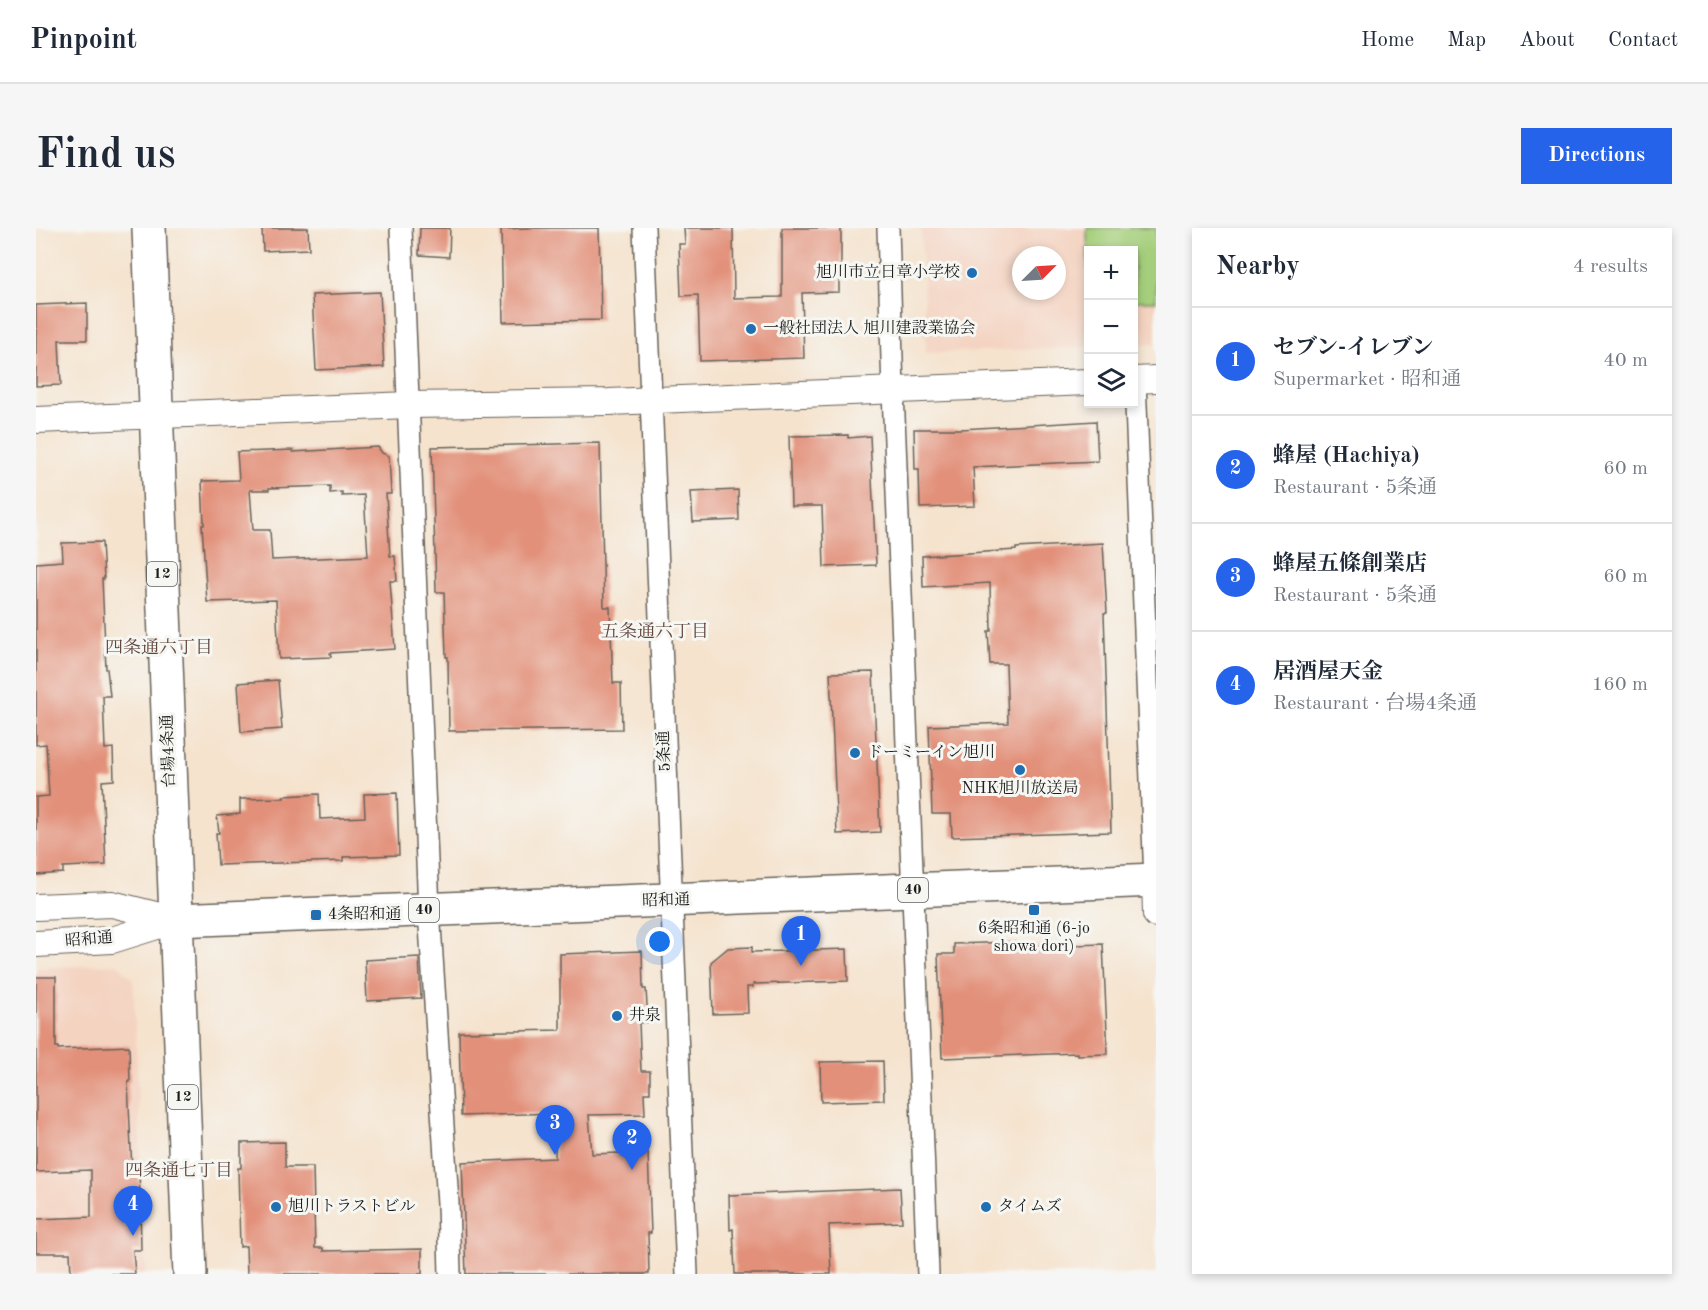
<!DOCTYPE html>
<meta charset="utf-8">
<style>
body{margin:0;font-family:"Old Standard TT","Noto Serif JP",serif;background:#f6f6f7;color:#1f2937}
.controls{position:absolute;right:18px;top:18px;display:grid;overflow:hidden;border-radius:0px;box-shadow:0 3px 9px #0003}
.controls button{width:54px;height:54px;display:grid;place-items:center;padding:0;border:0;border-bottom:2px solid #e0e1e3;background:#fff;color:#1f2937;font:30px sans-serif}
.compass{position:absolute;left:976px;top:18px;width:54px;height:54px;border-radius:50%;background:#fff;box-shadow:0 3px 9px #0003;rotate:66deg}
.you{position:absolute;left:624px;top:714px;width:21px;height:21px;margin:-15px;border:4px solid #fff;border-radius:50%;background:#1a73e8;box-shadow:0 0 0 9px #1a73e833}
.badge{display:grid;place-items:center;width:39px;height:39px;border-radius:50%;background:#2563eb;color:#fff;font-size:20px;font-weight:700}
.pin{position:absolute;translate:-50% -50px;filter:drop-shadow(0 2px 3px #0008)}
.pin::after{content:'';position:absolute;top:32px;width:21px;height:18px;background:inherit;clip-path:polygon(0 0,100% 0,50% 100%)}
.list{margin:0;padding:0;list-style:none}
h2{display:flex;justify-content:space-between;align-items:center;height:78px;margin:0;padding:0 24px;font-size:26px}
h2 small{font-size:20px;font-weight:400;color:#747a83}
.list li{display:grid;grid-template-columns:39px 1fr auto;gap:18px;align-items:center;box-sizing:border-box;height:108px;padding:0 24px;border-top:2px solid #e0e1e3}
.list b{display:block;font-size:22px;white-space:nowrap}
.list p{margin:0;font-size:20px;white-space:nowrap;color:#747a83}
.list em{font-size:20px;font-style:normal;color:#747a83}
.icon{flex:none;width:33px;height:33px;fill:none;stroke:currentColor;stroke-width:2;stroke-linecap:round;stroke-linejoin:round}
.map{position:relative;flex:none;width:1120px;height:1046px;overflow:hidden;border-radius:0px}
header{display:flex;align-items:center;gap:36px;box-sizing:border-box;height:84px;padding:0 30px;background:#fff;border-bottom:2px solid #e0e1e3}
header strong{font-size:28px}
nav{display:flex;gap:33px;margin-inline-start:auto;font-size:21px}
.intro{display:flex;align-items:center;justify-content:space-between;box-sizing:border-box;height:144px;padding:0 36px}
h1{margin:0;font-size:42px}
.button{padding:15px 27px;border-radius:0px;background:#2563eb;color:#fff;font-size:21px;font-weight:700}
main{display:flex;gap:36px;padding:0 36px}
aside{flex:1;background:#fff;border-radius:0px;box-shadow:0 3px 9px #0003}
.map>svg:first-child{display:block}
.built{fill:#f4d3c1;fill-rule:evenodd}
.green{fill:#a5cf7b;stroke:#60764c;stroke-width:1.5}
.building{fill:#e29079;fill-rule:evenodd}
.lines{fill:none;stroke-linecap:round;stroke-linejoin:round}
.minor-casing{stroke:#68625a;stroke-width:24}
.tertiary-casing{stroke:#68625a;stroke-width:28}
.trunk-casing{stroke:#68625a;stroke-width:36}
.minor{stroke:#fff;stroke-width:21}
.tertiary{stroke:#fff;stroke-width:26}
.trunk{stroke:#fff;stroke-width:33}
.poi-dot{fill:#1f6fb2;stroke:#f6f6f2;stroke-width:2}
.labels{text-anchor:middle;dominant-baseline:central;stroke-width:6;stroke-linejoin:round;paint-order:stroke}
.shield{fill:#f6f6f2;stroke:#5d5d5c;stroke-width:1.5}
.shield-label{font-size:15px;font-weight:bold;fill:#1c1c1c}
.poi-label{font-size:16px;fill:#1c1c1c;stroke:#f6f6f2;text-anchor:start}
.street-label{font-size:16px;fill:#1c1c1c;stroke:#f6f6f2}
.neighbourhood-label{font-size:18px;fill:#61453d;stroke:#f6f6f2}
</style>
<header>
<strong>Pinpoint</strong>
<nav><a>Home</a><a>Map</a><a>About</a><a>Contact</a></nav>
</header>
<div class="intro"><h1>Find us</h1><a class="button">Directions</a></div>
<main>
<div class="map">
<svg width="1120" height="1046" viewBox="0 0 1120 1046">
<rect width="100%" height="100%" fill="#f6f6f2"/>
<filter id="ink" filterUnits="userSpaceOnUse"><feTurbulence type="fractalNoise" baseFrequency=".0167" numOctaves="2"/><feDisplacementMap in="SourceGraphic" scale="12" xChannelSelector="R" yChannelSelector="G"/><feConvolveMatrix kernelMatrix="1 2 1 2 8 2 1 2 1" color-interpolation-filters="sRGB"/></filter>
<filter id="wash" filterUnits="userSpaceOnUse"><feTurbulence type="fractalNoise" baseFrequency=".008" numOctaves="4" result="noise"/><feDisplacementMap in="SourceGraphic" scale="24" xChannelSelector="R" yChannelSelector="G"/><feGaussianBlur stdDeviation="1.35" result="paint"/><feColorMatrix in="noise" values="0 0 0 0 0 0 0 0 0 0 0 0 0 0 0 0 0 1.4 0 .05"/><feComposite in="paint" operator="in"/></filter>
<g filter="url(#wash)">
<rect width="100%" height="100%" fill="#f5e3ce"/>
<g class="built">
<path d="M885 0H1120V116L1098 117V22H1052V119L890 125ZM985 27H1021V63H985Z"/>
<path d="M81 736 97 751 110 1046H0V740Z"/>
</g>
<path class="green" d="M1051 0H1120V73H1098V22H1052V42Z"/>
<g id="blocks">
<g class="building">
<path d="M226 0H272L273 21 227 23Z"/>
<path d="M384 0H414L413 29 383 27Z"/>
<path d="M492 0H563L565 92 467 94 465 1Z"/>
<path d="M648 0H697L698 70 746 69V0H805V42H803V64L766 65 768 130 664 133 662 67 645 68 643 16H649Z"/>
<path d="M344 64 348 139 280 142 276 67Z"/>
<path d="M51 75V112H23L25 157 0 158V77Z"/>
<path d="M1060 193 1062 233 937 239 939 278 884 280 883 241H879L878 201H925Z"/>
<path d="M812 207V210L834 208 840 337 788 339 786 278H755L753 208Z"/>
<path d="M564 215 568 379H574L577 455H585L586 501 413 503 412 429H410L408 364H400L396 219Z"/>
<path d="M342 219 346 225 353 228 355 266H350L354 328H359L361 353H354L359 421 294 425 295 429 243 431 240 372 171 374 166 297H168L166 253 203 252 201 224 257 222V224ZM294 258V265L306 264V268L328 267 332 328 236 332 234 302H217L214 262H233V260Z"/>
<path d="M702 262 703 292 657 294 655 264Z"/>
<path d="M66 314 68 351H66L70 441H71L74 468H67L69 521 77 520 78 552 66 553 70 637 27 639V645L0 647V569L13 568 10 516 0 517V335L27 333 26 315Z"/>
<path d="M1067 315 1071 385H1068L1075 604 916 609 915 586H896L893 498 972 495 970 436H954L952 403H955L954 355 887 359 886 328 980 322V320Z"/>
<path d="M837 444 844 604 801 606 794 445Z"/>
<path d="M242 452 246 501 205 504 202 455Z"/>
<path d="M361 565 363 627 307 629V633L182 637 180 605H183L181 588 204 586V571L248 570V568L283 566 284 591 329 589 328 566Z"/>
<path d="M979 714V719L1067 716 1072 826 1041 827V825L906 830 902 726H918V716Z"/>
<path d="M716 719V724L811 721 812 753 717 756V759H711L712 785 677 786 675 734 692 720Z"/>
<path d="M606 723 607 761H610L612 794 603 795 605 843H614V865H608L609 886 553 887 556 926 612 924 615 1005H612L613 1046H430L426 934 519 930 520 885 425 888 423 804 524 802V726Z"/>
<path d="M383 729 385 770 331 773 329 732Z"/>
<path d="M0 749H20V819H22V821L93 818 94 854H92L96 943H103L104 970 105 1022H97L99 1046H35L34 1025H0V991L55 989V942L0 944Z"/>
<path d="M847 833 848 872 785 874 784 834Z"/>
<path d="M249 914V939H277L279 1020H287V1023L386 1021V1046H211L210 1018 204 1019 202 940H205V915Z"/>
<path d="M864 960 866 994 793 997 795 1046H699L697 1001 694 1002 693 967Z"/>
</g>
</g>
</g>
<g filter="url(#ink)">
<use href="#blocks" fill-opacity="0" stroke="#68625a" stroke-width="1.5"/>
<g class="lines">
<defs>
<g id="minor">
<path d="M365 0 393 682 412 975 414 1046"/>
<path d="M608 0 651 1046"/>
<path d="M852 0 857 163 892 1046"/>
<path d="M1099 152 1119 652"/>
</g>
<g id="tertiary">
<path d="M1098 152 1120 151"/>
<path d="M0 192 373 177 573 174 1052 154"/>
<path d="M1119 652 1120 686"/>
<path d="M0 679 76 676 140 692"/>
<path d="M0 716 76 712 140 692"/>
</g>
<g id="trunk">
<path d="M113 0 154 1046"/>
<path d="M140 692 1120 652"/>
</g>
</defs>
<use href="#minor" class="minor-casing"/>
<use href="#tertiary" class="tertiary-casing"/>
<use href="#trunk" class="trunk-casing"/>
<use href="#minor" class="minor"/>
<use href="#tertiary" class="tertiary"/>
<use href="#trunk" class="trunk"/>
</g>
</g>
<g class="poi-dot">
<circle cx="936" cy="45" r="6"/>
<circle cx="715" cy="101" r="6"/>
<circle cx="819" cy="525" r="6"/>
<circle cx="984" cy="542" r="6"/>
<rect x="992" y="676" width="12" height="12" rx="3"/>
<rect x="274" y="681" width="12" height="12" rx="3"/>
<circle cx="581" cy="788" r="6"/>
<circle cx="240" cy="979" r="6"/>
<circle cx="950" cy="979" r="6"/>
</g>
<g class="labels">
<g class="shield">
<rect x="111" y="334" width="30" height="24" rx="4.5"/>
<rect x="862" y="650" width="30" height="24" rx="4.5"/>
<rect x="373" y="670" width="30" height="24" rx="4.5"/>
<rect x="132" y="857" width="30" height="24" rx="4.5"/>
</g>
<g class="shield-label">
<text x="126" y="346">12</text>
<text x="877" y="662">40</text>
<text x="388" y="682">40</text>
<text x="147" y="869">12</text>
</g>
<g class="poi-label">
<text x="924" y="45" text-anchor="end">旭川市立日章小学校</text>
<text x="727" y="101">一般社団法人 旭川建設業協会</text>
<text x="831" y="525">ドーミーイン旭川</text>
<text x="984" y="561" text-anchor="middle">NHK旭川放送局</text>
<text x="292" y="687">4条昭和通</text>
<text x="998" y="701" text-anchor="middle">6条昭和通 (6-jo<tspan x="998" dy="18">showa dori)</tspan></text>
<text x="593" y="788">井泉</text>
<text x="252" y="979">旭川トラストビル</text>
<text x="962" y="979">タイムズ</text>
</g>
<g class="street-label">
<text transform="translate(133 523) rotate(-92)">台場4条通</text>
<text transform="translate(629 523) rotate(-93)">5条通</text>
<text transform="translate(630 673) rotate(-2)">昭和通</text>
<text transform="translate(53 712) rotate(-5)">昭和通</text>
</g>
<g class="neighbourhood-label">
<text x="619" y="404">五条通六丁目</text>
<text x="123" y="420">四条通六丁目</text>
<text x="143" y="943">四条通七丁目</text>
</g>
</g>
</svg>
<div class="controls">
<button>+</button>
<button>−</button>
<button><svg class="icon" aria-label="layers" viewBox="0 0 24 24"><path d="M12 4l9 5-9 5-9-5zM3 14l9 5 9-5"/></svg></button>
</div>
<svg class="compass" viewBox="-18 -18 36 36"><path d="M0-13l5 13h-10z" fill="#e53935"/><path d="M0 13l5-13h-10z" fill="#747a83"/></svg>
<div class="you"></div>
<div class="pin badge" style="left:765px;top:738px">1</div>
<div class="pin badge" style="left:596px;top:942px">2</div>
<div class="pin badge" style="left:519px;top:927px">3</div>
<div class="pin badge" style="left:97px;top:1008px">4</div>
</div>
<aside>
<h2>Nearby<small>4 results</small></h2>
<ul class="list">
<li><span class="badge">1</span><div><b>セブン-イレブン</b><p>Supermarket · 昭和通</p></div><em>40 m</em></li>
<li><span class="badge">2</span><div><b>蜂屋 (Hachiya)</b><p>Restaurant · 5条通</p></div><em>60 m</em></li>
<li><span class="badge">3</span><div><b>蜂屋五條創業店</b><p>Restaurant · 5条通</p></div><em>60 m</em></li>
<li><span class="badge">4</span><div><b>居酒屋天金</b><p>Restaurant · 台場4条通</p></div><em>160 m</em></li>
</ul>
</aside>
</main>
